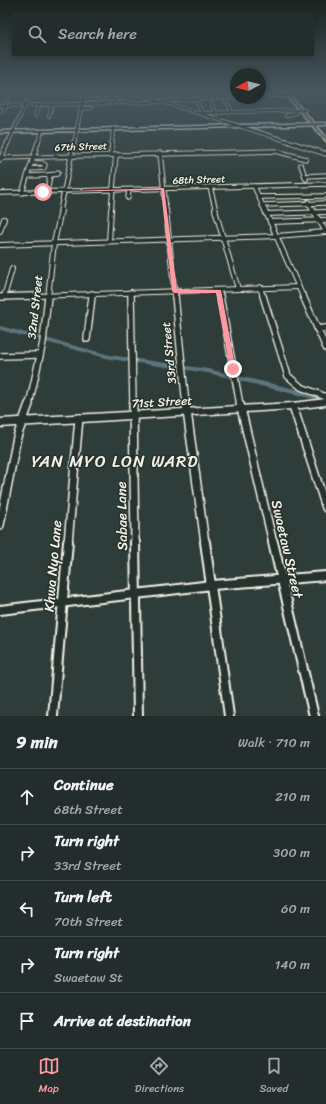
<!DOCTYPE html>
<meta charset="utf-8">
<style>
body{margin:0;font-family:Sriracha,sans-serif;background:#2f3a38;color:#f1f3f6}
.compass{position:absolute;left:230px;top:68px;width:36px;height:36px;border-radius:50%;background:#232e2c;box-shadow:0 2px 6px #0003;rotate:263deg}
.stop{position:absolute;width:12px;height:12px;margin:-9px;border:3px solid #ff9aa2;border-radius:50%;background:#fff}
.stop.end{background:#ff9aa2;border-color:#fff;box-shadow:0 1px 4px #0008}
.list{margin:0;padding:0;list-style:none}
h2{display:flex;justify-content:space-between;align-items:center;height:52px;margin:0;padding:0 16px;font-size:17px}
h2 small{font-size:13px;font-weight:400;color:#a3a8a9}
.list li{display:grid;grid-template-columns:26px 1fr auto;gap:12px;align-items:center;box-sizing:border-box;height:56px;padding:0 16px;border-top:1px solid #404a48}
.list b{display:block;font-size:15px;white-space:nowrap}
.list p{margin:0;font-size:13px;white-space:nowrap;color:#a3a8a9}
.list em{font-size:13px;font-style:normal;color:#a3a8a9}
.icon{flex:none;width:22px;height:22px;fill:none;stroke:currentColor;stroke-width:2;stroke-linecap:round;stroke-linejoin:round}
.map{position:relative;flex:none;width:326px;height:716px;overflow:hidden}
.search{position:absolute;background:#232e2c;box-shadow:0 2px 6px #0003;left:12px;right:12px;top:12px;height:44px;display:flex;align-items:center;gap:10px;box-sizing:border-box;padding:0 14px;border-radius:0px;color:#a3a8a9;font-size:15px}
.sheet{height:332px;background:#232e2c}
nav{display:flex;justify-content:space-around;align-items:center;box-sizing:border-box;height:56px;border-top:1px solid #404a48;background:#232e2c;font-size:11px;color:#a3a8a9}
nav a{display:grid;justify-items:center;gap:2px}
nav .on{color:#ff9aa2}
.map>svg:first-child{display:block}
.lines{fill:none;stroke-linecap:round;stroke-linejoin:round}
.stream{stroke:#99a7a8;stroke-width:1}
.canal{fill:#5c757d;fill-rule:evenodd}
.street-far5-casing{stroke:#f4f1e8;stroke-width:4}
.street-far4-casing{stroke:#f4f1e8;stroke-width:5.5}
.street-far3-casing{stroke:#f4f1e8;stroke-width:6}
.street-far2-casing{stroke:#f4f1e8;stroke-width:8}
.street-far1-casing{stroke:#f4f1e8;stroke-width:10}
.street-casing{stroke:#f4f1e8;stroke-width:12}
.secondary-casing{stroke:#f4f1e8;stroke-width:3}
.primary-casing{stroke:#f4f1e8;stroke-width:3}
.street-far5{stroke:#26332d;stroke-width:2.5}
.street-far4{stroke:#26332d;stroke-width:3.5}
.street-far3{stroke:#26332d;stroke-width:4}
.street-far2{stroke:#26332d;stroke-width:5.5}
.street-far1{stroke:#26332d;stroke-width:7}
.street{stroke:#26332d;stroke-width:8}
.secondary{fill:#26332d;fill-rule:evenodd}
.primary{fill:#716e59;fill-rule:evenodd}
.street-bridge-casing{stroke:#f4f1e8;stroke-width:4;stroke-linecap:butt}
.street-bridge{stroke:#26332d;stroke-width:2.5}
.route{fill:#ff9aa2}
.labels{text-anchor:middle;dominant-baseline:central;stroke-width:3;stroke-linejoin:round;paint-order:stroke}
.far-street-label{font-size:10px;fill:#f4f1e8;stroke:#26332d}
.street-label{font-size:12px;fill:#f4f1e8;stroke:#26332d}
.near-street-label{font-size:14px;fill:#f4f1e8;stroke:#26332d}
.near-quarter-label{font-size:17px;letter-spacing:1px;fill:#f4f1e8;stroke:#26332d}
</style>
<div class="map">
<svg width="326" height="716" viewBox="0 0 326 716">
<rect width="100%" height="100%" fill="#2f3d3a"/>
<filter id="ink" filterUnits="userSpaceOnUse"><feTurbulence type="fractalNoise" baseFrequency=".025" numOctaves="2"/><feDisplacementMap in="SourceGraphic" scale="8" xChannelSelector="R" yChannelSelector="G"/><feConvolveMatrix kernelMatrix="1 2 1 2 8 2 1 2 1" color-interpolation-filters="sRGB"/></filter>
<g filter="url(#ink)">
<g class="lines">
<g class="stream">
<path d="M208 115 243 125"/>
<path d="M252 128 326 151"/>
</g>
<g class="canal">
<path d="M30 90H32L2 155 0 156V151Z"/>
<path d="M0 326 110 355 208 369 326 396V402L208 373 110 359 0 330Z"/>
</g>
<defs>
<g id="street-far5">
<path d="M117 90 128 93"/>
<path d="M125 90 293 143"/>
<path d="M132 90H153"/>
<path d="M166 90 169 93"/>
<path d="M180 90 182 99"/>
<path d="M0 92 4 90"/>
<path d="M85 93H97L99 90"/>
<path d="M260 96H292"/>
<path d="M224 97 232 112"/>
<path d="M195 98 202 113"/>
<path d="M208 98 216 113"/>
<path d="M83 100H101L104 96H108"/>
<path d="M164 101 236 97"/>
<path d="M6 103 12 90"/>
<path d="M113 104 115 99 123 98"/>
<path d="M0 106 160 102"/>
<path d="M81 109 91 108"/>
<path d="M204 113 305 110"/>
<path d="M0 114 3 113 6 106"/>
<path d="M35 116 39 106"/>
<path d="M49 116 52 105"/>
<path d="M286 116 296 113"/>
<path d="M8 143 32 90"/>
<path d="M38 143 42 131"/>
<path d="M74 143 85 90"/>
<path d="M112 143 113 128"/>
</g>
<g id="street-far4">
<path d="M290 142 326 154"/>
<path d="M160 153 166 211"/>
<path d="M111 154 112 142"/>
<path d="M0 158 276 151 306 159"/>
<path d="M0 160 8 142"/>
<path d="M301 165 306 179"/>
<path d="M30 169 44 168 45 165 42 163H32"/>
<path d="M50 175 57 174 58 172"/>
<path d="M28 176 50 175 47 192"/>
<path d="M305 176 326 175"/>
<path d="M254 186 265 211"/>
<path d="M210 187 216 211"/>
<path d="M0 193 326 184"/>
<path d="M22 193 38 142"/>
<path d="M259 197 326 196"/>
<path d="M128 198 129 190"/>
<path d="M308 202 313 211"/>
<path d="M262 205 326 203"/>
<path d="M60 211 74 142"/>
<path d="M111 211 116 154"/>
</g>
<g id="street-far3">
<path d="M166 210 175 297"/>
<path d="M215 210 238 289"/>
<path d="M265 210 303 297"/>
<path d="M313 210 326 232"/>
<path d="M266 214 326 212"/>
<path d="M270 222 326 220"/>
<path d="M0 231 4 219"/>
<path d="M109 241 111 210"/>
<path d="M0 245 276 236 326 232"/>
<path d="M260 287 263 297"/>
<path d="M219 291 220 297"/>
<path d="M131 292V297"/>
<path d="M4 297 12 269"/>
<path d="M8 297 298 287"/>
<path d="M48 297 54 243 61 210"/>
<path d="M92 297V293"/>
</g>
<g id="street-far2">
<path d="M131 296 133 405"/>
<path d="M175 296 186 405"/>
<path d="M220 296 240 405"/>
<path d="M263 296 288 376 301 387 326 397"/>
<path d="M303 296 326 348"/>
<path d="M0 297 34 296"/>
<path d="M317 329 326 328"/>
<path d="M87 339 92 296"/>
<path d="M0 356 40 355"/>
<path d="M29 405 43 342 48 296"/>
</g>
<g id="street-far1">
<path d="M133 404 135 543"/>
<path d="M186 404 205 543"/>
<path d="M240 404 273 543"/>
<path d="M293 406 326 508"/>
<path d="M0 525 17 437 29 404"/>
<path d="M68 543 79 418"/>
</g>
<g id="street">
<path d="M135 542 138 716"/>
<path d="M205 542 229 716"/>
<path d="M273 542 314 716"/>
<path d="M0 610 212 585 326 576"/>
<path d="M53 716 68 542"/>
</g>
<g id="secondary">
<path d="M326 123V125L0 133V131Z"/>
<path d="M326 399V405L293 409 0 427V419L293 403Z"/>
</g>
<path id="primary" d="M281 90H285L326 137V141Z"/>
</defs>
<use href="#street-far5" class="street-far5-casing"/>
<use href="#street-far4" class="street-far4-casing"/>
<use href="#street-far3" class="street-far3-casing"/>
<use href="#street-far2" class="street-far2-casing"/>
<use href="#street-far1" class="street-far1-casing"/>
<use href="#street" class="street-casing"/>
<use href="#secondary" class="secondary-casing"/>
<use href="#primary" class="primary-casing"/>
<use href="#street-far5" class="street-far5"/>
<use href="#street-far4" class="street-far4"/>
<use href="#street-far3" class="street-far3"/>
<use href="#street-far2" class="street-far2"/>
<use href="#street-far1" class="street-far1"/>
<use href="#street" class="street"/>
<use href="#secondary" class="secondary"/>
<use href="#primary" class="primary"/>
<defs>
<path id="street-bridge" d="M160 102 163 101"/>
</defs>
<use href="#street-bridge" class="street-bridge-casing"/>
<use href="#street-bridge" class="street-bridge"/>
</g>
</g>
<linearGradient id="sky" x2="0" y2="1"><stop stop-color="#1a2220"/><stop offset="0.47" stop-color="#475760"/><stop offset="1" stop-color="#475760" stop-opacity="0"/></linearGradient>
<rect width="326" height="190" fill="url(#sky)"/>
<path class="route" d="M164 188 177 289 221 290 236 371 230 369 216 293H174L172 291 161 190 41 192Z"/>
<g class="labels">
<g class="far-street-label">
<text transform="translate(81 147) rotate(-2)">67th Street</text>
<text transform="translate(199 180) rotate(-2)">68th Street</text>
</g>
<g class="street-label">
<text transform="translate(35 307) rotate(-84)">32nd Street</text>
<text transform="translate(169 353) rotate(-96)">33rd Street</text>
<text transform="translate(162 402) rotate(-3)">71st Street</text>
</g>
<g class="near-street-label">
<text transform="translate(122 516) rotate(-91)">Sabae Lane</text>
<text transform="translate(287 549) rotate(77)">Swaetaw Street</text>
<text transform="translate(53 566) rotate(-85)">Khwa Nyo Lane</text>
</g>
<g class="near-quarter-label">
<text x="115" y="461">YAN MYO LON WARD</text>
</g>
</g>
</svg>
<svg class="compass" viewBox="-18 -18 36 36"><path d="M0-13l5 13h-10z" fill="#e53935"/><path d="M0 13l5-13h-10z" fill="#a3a8a9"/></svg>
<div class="stop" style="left:43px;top:192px"></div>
<div class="stop end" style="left:233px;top:369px"></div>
<div class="search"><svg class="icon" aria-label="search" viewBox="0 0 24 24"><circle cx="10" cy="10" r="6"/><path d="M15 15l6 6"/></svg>Search here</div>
</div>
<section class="sheet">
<h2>9 min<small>Walk · 710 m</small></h2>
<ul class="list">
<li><svg class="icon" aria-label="ahead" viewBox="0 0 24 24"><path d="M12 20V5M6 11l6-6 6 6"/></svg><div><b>Continue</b><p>68th Street</p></div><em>210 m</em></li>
<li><svg class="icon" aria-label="right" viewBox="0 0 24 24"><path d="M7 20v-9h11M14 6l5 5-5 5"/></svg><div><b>Turn right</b><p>33rd Street</p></div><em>300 m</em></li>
<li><svg class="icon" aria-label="left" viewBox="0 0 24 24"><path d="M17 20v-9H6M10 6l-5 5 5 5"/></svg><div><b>Turn left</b><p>70th Street</p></div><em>60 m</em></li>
<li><svg class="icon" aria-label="right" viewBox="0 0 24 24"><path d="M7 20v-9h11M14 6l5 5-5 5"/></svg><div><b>Turn right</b><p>Swaetaw St</p></div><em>140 m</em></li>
<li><svg class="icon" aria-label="arrive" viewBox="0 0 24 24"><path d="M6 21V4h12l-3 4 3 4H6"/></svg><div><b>Arrive at destination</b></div></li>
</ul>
</section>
<nav>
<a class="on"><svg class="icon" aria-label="map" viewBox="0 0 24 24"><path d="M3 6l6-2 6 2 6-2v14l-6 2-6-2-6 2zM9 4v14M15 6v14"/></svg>Map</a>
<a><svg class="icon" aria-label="directions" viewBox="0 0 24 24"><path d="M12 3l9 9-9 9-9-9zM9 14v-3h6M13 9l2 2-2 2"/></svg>Directions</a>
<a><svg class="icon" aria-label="saved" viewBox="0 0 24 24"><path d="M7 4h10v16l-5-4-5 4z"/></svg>Saved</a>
</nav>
